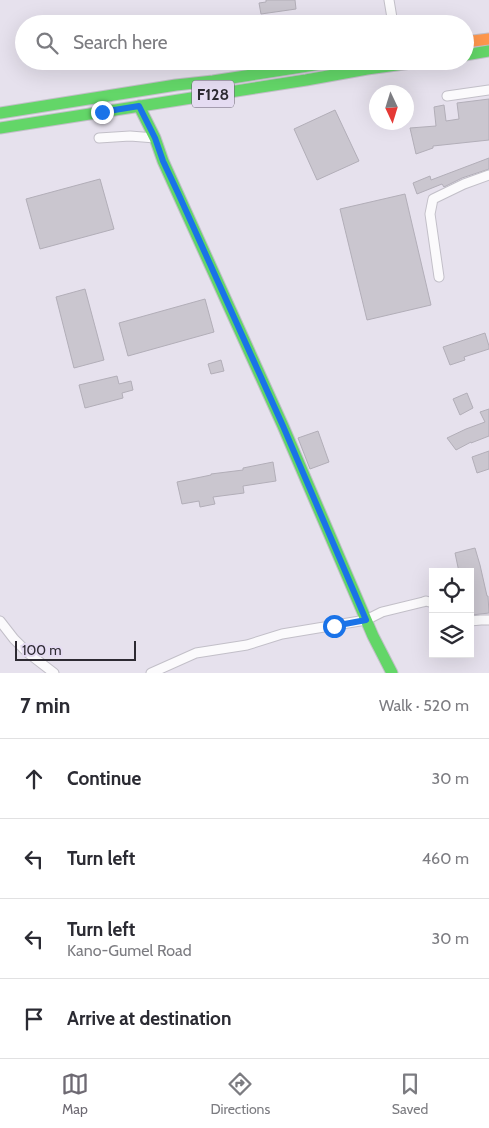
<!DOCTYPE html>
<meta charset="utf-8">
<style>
body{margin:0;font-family:Cabin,sans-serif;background:#f2f2f3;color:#2b2b33}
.controls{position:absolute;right:15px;bottom:15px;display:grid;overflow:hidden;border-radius:0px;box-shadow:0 5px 20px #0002}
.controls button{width:45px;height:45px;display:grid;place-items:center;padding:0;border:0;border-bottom:1px solid #e1e1e2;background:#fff;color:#2b2b33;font:25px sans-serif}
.compass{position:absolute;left:369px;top:85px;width:45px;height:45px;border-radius:50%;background:#fff;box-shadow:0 5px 20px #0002;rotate:176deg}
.scale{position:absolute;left:15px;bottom:12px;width:121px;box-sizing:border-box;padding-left:5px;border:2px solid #2d2a32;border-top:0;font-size:14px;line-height:18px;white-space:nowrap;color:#2d2a32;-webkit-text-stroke:4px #e5dcf2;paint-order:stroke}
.stop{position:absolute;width:15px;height:15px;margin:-11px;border:4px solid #1a73e8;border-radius:50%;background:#fff}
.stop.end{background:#1a73e8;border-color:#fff;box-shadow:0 1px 5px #0008}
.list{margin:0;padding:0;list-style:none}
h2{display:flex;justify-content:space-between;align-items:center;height:65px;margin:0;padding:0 20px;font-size:21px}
h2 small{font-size:16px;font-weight:400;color:#7c7c81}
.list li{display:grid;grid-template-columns:32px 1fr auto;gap:15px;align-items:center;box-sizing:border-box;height:80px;padding:0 20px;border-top:1px solid #e1e1e2}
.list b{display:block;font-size:19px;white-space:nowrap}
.list p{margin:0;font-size:16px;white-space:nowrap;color:#7c7c81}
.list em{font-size:16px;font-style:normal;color:#7c7c81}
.icon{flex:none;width:28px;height:28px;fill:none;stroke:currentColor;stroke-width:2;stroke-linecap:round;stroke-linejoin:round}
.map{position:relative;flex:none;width:489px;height:673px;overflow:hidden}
.search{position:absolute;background:#fff;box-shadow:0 5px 20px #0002;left:15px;right:15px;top:15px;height:55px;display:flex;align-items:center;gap:12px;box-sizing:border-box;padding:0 18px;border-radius:28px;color:#7c7c81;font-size:19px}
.sheet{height:385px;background:#fff}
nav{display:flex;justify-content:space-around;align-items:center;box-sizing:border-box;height:70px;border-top:1px solid #e1e1e2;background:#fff;font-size:14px;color:#7c7c81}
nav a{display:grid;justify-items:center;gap:2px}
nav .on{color:#6e6a73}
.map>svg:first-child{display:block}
.building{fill:#cac6cf;stroke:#b2aeb8}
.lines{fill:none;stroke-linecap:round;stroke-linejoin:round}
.street-casing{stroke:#c2bfc8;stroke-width:11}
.fast-casing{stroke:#c2bfc8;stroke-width:13}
.slow-casing{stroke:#c2bfc8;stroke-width:13}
.street{stroke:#fbfafc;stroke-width:9}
.fast{stroke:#63d668;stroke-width:11}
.slow{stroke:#ff974d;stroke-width:11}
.route{stroke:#1a73e8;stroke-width:6}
.labels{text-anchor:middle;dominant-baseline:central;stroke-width:4.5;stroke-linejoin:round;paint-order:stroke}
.shield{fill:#e5dcf2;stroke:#645f6c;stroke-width:1}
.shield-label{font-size:16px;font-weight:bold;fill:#2d2a32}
</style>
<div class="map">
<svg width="489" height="673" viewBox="0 0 489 673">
<rect width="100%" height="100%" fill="#e6e1ed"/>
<g class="building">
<path d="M266 0H295L296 9 261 14 259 3 266 2Z"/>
<path d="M489 99V140L433 146V148L416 154 410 128 436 126 434 107 444 105 446 121 459 119 457 103Z"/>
<path d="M335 110 359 161 317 180 294 129Z"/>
<path d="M489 158V169L462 178 444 187 442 184 417 194 413 183 430 176 431 180Z"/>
<path d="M100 179 114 229 40 249 26 199Z"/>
<path d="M405 194 431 305 367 320 340 209Z"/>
<path d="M85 289 104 360 74 368 56 297Z"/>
<path d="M205 299 214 332 128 356 119 323Z"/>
<path d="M485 333 489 346V349L464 357 465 360 450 365 443 347Z"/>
<path d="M221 360 224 371 211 374 208 364Z"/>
<path d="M117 376 119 384 131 381 133 390 122 393 123 398 85 408 79 385Z"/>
<path d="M467 393 473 408 460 415 453 399Z"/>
<path d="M489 409V436L471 443V442L456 450 447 438 466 429 485 422 480 412Z"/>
<path d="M318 431 329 462 310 469 298 438Z"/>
<path d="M489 451V469L477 473 472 457Z"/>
<path d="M273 462 276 481 243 486 244 493 213 497 215 504 200 507 199 501 182 504 177 482 211 475V474L243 470V468Z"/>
<path d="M475 548 480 565 487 596H488L489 613 472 615 470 602V572H459L455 553Z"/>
</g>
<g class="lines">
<defs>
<g id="street">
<path d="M389 0 393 24"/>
<path d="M447 96 489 90"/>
<path d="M99 138 130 136 155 138"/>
<path d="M439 277 430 214 433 199 464 184 489 175"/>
<path d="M0 621 14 639 28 653 54 673"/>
<path d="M470 621 481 620H489"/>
<path d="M151 673 196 653 247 645 282 634 366 620 382 612 423 602 426 601 433 603"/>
</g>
<g id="fast">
<path d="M465 55 489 51"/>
<path d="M139 106 155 138 163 161 283 426 373 636 392 673"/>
<path d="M0 113 176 85 213 81 340 61"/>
<path d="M0 128 306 80 367 69 426 61"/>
</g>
<path id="slow" d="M465 42 489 39"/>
</defs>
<use href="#street" class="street-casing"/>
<use href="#fast" class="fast-casing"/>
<use href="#slow" class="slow-casing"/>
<use href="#street" class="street"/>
<use href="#fast" class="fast"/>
<use href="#slow" class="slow"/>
</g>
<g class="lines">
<path class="route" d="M102 112 139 106 155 138 163 161 178 193 283 426 366 620 334 626"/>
</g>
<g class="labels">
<rect class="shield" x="192" y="80.5" width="42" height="27" rx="4"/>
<g class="shield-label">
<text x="213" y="94">F128</text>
</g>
</g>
</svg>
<div class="controls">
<button><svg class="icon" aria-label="locate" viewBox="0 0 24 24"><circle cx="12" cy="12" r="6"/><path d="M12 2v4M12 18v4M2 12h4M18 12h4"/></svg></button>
<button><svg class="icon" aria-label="layers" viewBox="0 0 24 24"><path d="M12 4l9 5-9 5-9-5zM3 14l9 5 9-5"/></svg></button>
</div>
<svg class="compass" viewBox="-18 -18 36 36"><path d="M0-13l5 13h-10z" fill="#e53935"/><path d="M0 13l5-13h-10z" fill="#7c7c81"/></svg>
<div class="scale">100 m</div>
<div class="stop" style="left:334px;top:626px"></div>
<div class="stop end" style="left:102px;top:112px"></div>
<div class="search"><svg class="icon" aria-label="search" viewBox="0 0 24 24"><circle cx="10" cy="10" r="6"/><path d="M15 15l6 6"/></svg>Search here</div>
</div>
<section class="sheet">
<h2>7 min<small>Walk · 520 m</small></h2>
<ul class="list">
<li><svg class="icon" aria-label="ahead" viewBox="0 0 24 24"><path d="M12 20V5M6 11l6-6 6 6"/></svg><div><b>Continue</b></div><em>30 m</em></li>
<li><svg class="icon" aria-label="left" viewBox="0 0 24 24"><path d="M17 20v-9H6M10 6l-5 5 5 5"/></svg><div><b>Turn left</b></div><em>460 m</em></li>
<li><svg class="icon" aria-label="left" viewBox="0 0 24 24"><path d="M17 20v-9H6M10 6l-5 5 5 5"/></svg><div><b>Turn left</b><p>Kano-Gumel Road</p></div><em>30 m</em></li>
<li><svg class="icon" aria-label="arrive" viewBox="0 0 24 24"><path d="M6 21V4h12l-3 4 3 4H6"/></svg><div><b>Arrive at destination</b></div></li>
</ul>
</section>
<nav>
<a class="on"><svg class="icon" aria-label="map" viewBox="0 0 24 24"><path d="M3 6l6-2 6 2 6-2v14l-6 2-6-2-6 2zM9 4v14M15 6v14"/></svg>Map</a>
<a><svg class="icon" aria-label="directions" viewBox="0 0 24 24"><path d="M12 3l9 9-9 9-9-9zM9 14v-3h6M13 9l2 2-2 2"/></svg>Directions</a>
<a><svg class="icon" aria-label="saved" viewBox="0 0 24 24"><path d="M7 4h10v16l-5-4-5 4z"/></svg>Saved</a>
</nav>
